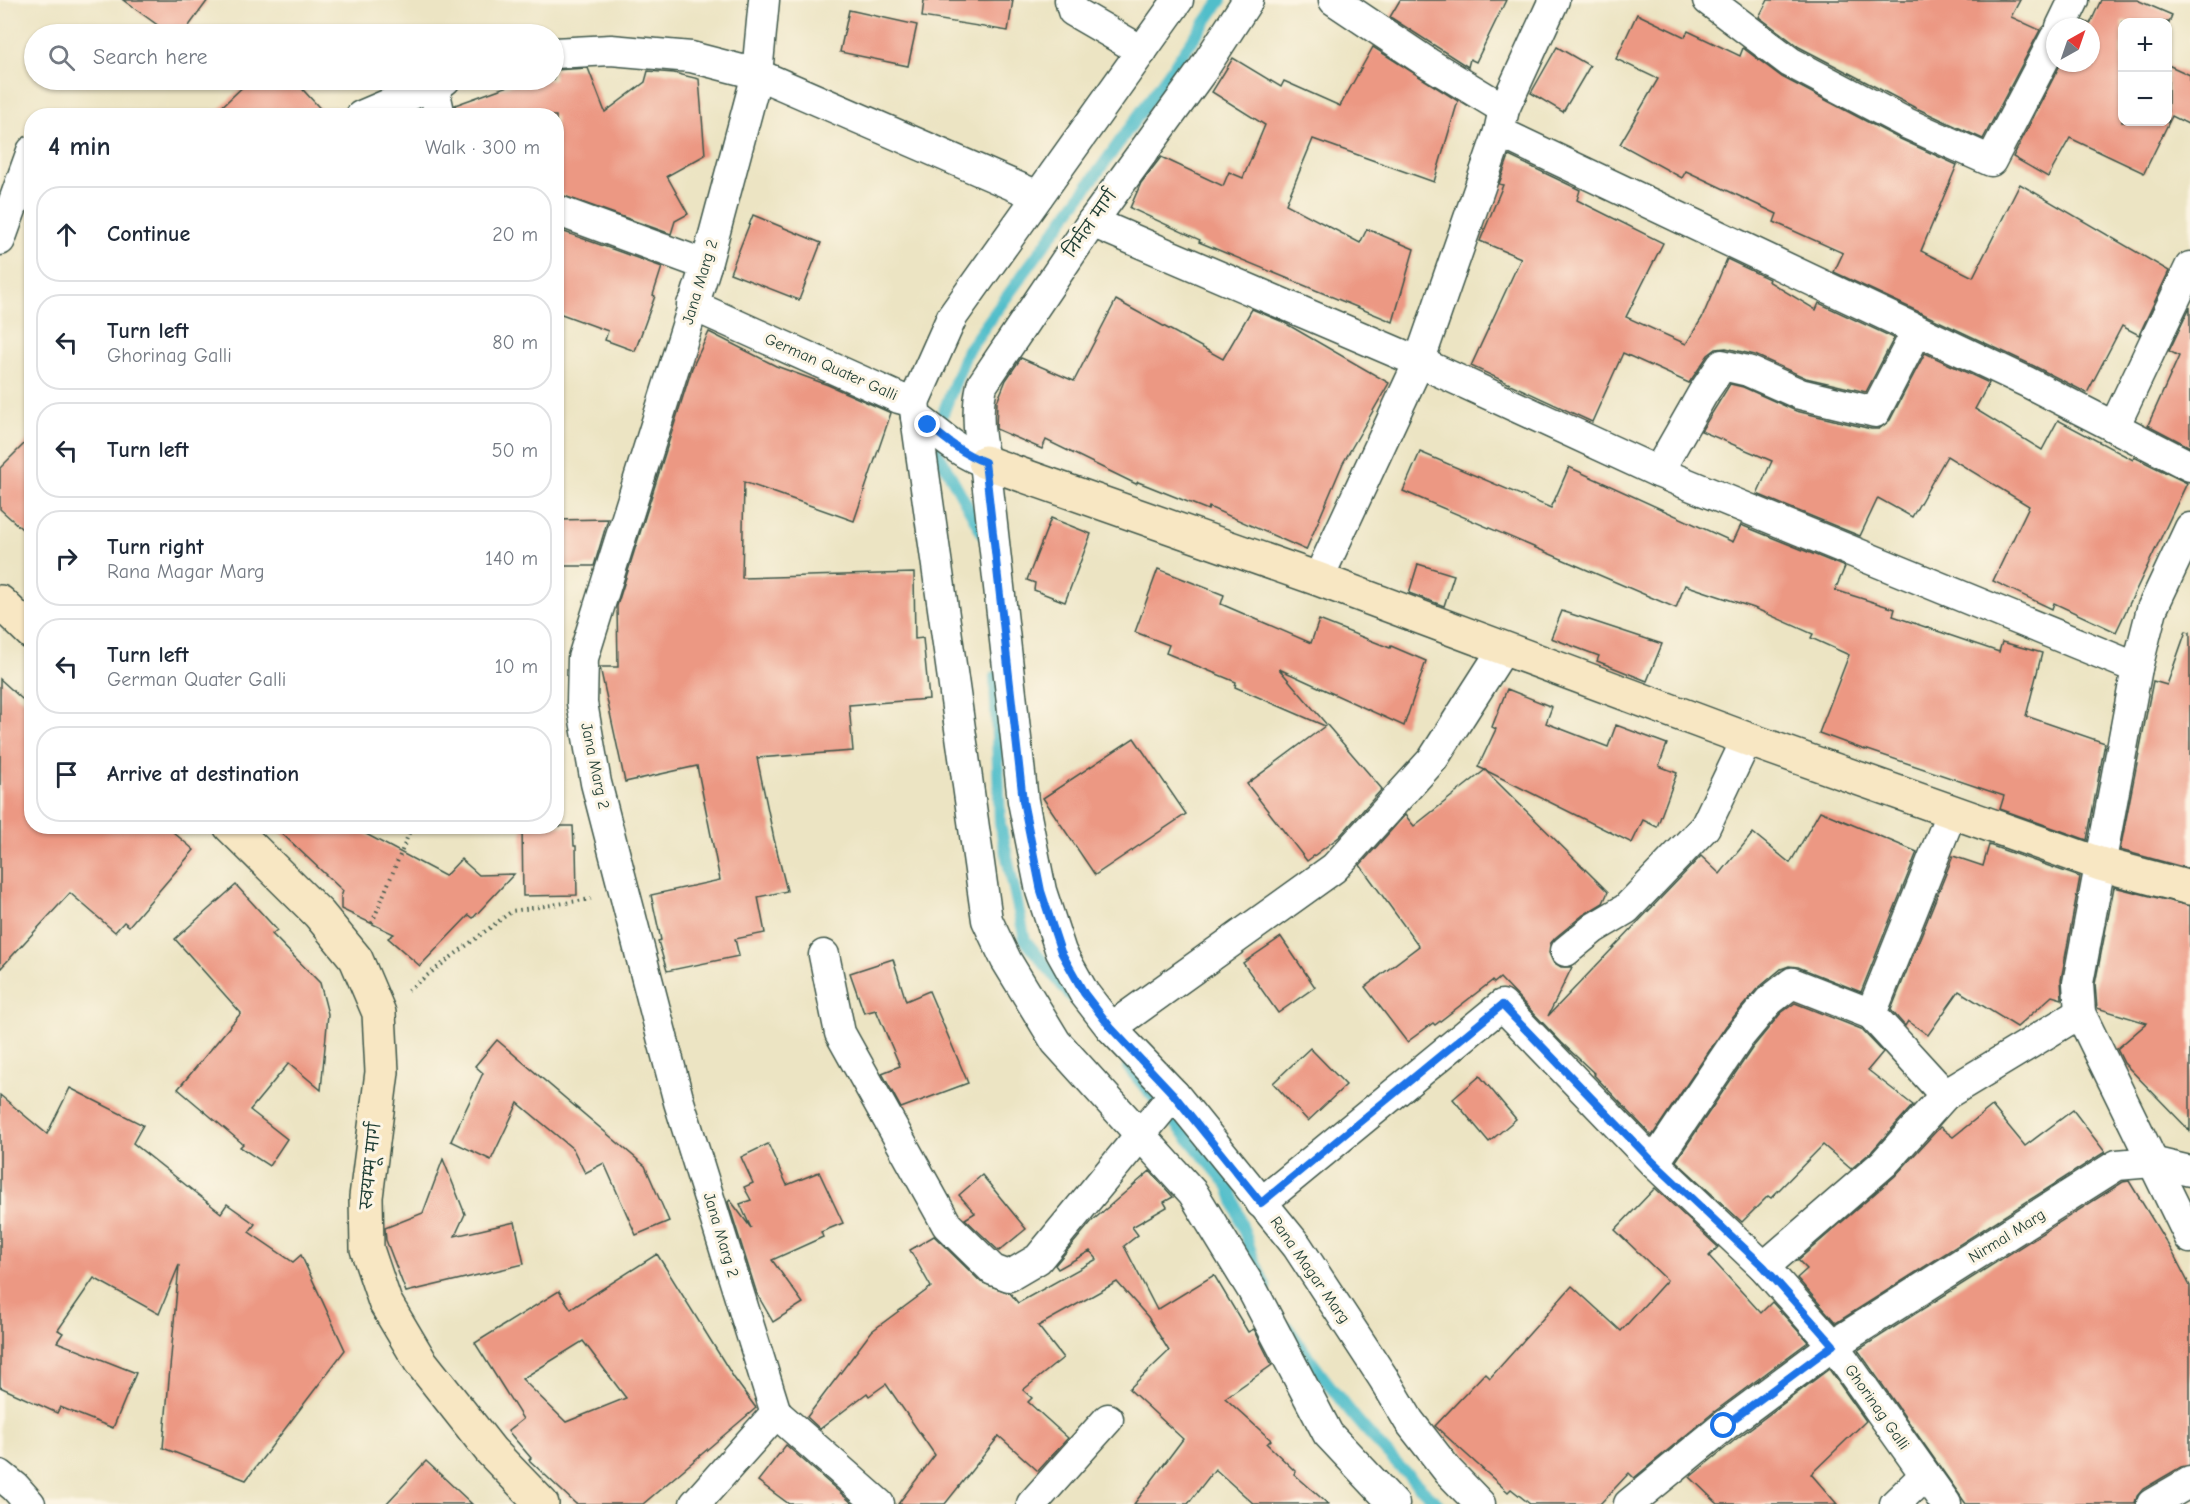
<!DOCTYPE html>
<meta charset="utf-8">
<style>
body{margin:0;font-family:"Comic Neue","Playpen Sans Deva",sans-serif;background:#f2f2f3;color:#1f2937}
.controls{position:absolute;right:18px;top:18px;display:grid;overflow:hidden;border-radius:12px;box-shadow:0 2px 4px #0004}
.controls button{width:54px;height:54px;display:grid;place-items:center;padding:0;border:0;border-bottom:2px solid #e0e1e3;background:#fff;color:#1f2937;font:30px sans-serif}
.compass{position:absolute;left:2046px;top:18px;width:54px;height:54px;border-radius:50%;background:#fff;box-shadow:0 2px 4px #0004;rotate:40deg}
.stop{position:absolute;width:18px;height:18px;margin:-14px;border:4px solid #1a73e8;border-radius:50%;background:#fff}
.stop.end{background:#1a73e8;border-color:#fff;box-shadow:0 2px 6px #0008}
.list{margin:0;padding:0;list-style:none}
h2{display:flex;justify-content:space-between;align-items:center;height:78px;margin:0;padding:0 24px;font-size:26px}
h2 small{font-size:20px;font-weight:400;color:#747a83}
.list li{display:grid;grid-template-columns:39px 1fr auto;gap:18px;align-items:center;box-sizing:border-box;height:96px;margin:0 12px 12px;padding:0 12px;border:2px solid #e0e1e3;border-radius:24px}
.list b{display:block;font-size:22px;white-space:nowrap}
.list p{margin:0;font-size:20px;white-space:nowrap;color:#747a83}
.list em{font-size:20px;font-style:normal;color:#747a83}
.icon{flex:none;width:33px;height:33px;fill:none;stroke:currentColor;stroke-width:2;stroke-linecap:round;stroke-linejoin:round}
.map{position:relative;flex:none;width:2190px;height:1504px;overflow:hidden}
.search{position:absolute;background:#fff;box-shadow:0 2px 4px #0004;left:24px;top:24px;width:540px;height:66px;display:flex;align-items:center;gap:15px;box-sizing:border-box;padding:0 21px;border-radius:33px;color:#747a83;font-size:22px}
.panel{position:absolute;background:#fff;box-shadow:0 2px 4px #0004;left:24px;top:108px;width:540px;height:726px;border-radius:24px}
.map>svg:first-child{display:block}
.lines{fill:none;stroke-linecap:round;stroke-linejoin:round}
.stream{stroke:#51beca;stroke-width:12}
.building{fill:#ec9883;fill-rule:evenodd}
.street-casing{stroke:#3e5649;stroke-width:33}
.secondary-casing{stroke:#3e5649;stroke-width:36}
.path{stroke:#3e5649;stroke-width:4;stroke-dasharray:1.5 4.5;stroke-linecap:butt}
.street{stroke:#fff;stroke-width:30}
.secondary{stroke:#f8e7c3;stroke-width:33}
.route{stroke:#1a73e8;stroke-width:8}
.labels{text-anchor:middle;dominant-baseline:central;stroke-width:6;stroke-linejoin:round;paint-order:stroke}
.street-label{font-size:16px;fill:#1f3d34;stroke:#fcf5e5}
</style>
<div class="map">
<svg width="2190" height="1504" viewBox="0 0 2190 1504">
<rect width="100%" height="100%" fill="#fcf5e5"/>
<filter id="ink" filterUnits="userSpaceOnUse"><feTurbulence type="fractalNoise" baseFrequency=".0167" numOctaves="2"/><feDisplacementMap in="SourceGraphic" scale="12" xChannelSelector="R" yChannelSelector="G"/><feConvolveMatrix kernelMatrix="1 2 1 2 8 2 1 2 1" color-interpolation-filters="sRGB"/></filter>
<filter id="wash" filterUnits="userSpaceOnUse"><feTurbulence type="fractalNoise" baseFrequency=".008" numOctaves="4" result="noise"/><feDisplacementMap in="SourceGraphic" scale="24" xChannelSelector="R" yChannelSelector="G"/><feGaussianBlur stdDeviation="1.35" result="paint"/><feColorMatrix in="noise" values="0 0 0 0 0 0 0 0 0 0 0 0 0 0 0 0 0 1.4 0 .05"/><feComposite in="paint" operator="in"/></filter>
<g filter="url(#wash)">
<rect width="100%" height="100%" fill="#ece4c3"/>
<g class="lines">
<g class="stream">
<path d="M984 536 932 442 967 351 1103 165 1221 0"/>
<path d="M995 677 1000 824 1025 940 1074 1000"/>
<path d="M1128 1067 1229 1186 1252 1255 1266 1288"/>
<path d="M1287 1327C1333 1394 1378 1449 1438 1504"/>
</g>
</g>
<g id="blocks">
<g class="building">
<path d="M123 0H208L183 34H170Z"/>
<path d="M924 0H1013L1008 31 922 17Z"/>
<path d="M1400 0H1506L1476 62 1470 59 1468 67 1390 17Z"/>
<path d="M1768 0H2020L2011 17 2040 30 1983 139 1914 107 1799 47 1759 17Z"/>
<path d="M2101 0H2137L2172 15 2168 26V22H2122V122H2168V65L2190 75V125L2172 116 2144 173 2070 138 2048 177 2013 157 2061 63H2091V27H2081L2084 21 2090 24Z"/>
<path d="M849 10 917 25 908 66 840 52Z"/>
<path d="M1637 14 1685 37 1688 31 1740 56 1743 48 1782 77 1898 138 1957 165 1921 251 1973 277 2020 184 2169 271 2139 335 2122 326 2087 393 2034 366 1834 272 1843 253 1774 222 1777 214 1686 171 1682 178 1620 144 1658 79 1616 59Z"/>
<path d="M1373 47 1458 101 1434 182 1313 139 1286 204 1360 243 1367 229 1414 249 1393 322 1199 242 1200 240 1130 208 1141 183 1161 157 1223 186 1229 172 1243 178 1265 125 1212 92 1233 58 1281 87 1284 81 1340 106Z"/>
<path d="M1557 47 1590 66 1563 112 1531 93Z"/>
<path d="M588 68 605 112 645 82 648 71 674 73 699 79 705 155 667 176 688 214 675 221 671 234 556 193V116H457L455 105 525 80H554V70Z"/>
<path d="M250 80H294L327 116H212Z"/>
<path d="M1509 156 1580 190 1577 200 1663 243 1626 317 1686 344 1702 318 1727 259 1769 279 1768 281 1816 310 1819 303 1894 338 1866 392 1806 378 1755 355 1726 348 1716 349 1708 355 1689 383 1623 353 1592 422 1471 366 1521 258 1480 241 1503 185 1499 184Z"/>
<path d="M753 215 821 243 799 300 730 273Z"/>
<path d="M556 229 662 267 653 295 655 296 635 351 605 340 608 331 556 312Z"/>
<path d="M1116 300 1223 359 1252 309 1283 322 1389 383 1343 463 1306 550 1209 507 1208 510 1138 482 1136 484 1046 440 1042 449 996 429 997 402 1006 380 1021 358 1074 381Z"/>
<path d="M2190 307V447L2148 425 2179 356 2169 351Z"/>
<path d="M709 332 776 366 828 385 891 413 854 521 744 482 742 578 914 573 915 639 923 638 929 699 849 705 853 751 757 758 774 839 787 891 758 897 765 933 735 939 739 956 667 971 658 941 661 940 651 895 720 880 697 766 625 782 600 667H618L617 606 692 368Z"/>
<path d="M1925 353 1989 383 1975 409 2042 450 2058 420 2133 460 2134 457 2187 483 2116 632 2054 603 2052 609 1993 581 2029 506 1947 456 1912 517 1878 498 1860 536 1757 494 1772 461 1701 431 1730 384 1743 387 1796 411 1871 429H1879L1890 420Z"/>
<path d="M32 436V538L0 509V468Z"/>
<path d="M1420 452 1551 508 1569 467 1733 542 1741 525 1845 567 1835 590 1895 609 1893 616 1999 652 2002 642 2042 653 2026 716 2105 743 2087 840 2000 809 2004 796 1865 749V750L1819 733 1849 655 1811 638 1813 634 1754 608 1685 585 1676 608 1403 491Z"/>
<path d="M1051 518 1091 534 1065 602 1034 590 1035 583 1027 580Z"/>
<path d="M608 519 594 566H556V520Z"/>
<path d="M1418 564 1454 575 1444 606 1409 593Z"/>
<path d="M1158 569 1224 595 1221 604 1311 643 1319 620 1390 648 1391 646 1426 661 1404 726 1279 669 1382 789 1339 837 1307 861 1247 784 1325 726 1235 687 1236 682 1166 653 1169 645 1135 632Z"/>
<path d="M1562 611 1662 644 1647 681 1597 661 1599 656 1551 638Z"/>
<path d="M2186 631 2190 632V869L2120 850 2153 681 2167 685Z"/>
<path d="M0 679 32 708V826H166L194 850 129 926 124 922 115 932 70 893 0 969Z"/>
<path d="M1507 689 1552 707 1546 723 1608 747 1616 725 1667 744 1659 766 1677 773 1657 827 1643 820 1632 843 1485 770 1608 892 1603 903 1583 915 1555 938 1550 944 1549 953 1553 962 1561 967H1572L1548 1016 1701 856 1720 874 1753 833 1790 863 1820 811 1917 852 1861 992 1798 967 1789 966 1781 969 1756 990 1726 1026 1652 1136 1594 1075 1595 1074 1562 1043 1500 978 1494 983 1492 981 1435 1025 1433 1023 1407 1042 1365 987 1419 946 1360 865 1405 815 1414 826 1485 770 1478 767 1496 729 1492 727Z"/>
<path d="M1134 738 1186 814 1095 875 1043 798Z"/>
<path d="M274 826H351L445 876 461 859 479 875 514 874 473 918 469 915 420 966 388 938 394 934 341 909V897L343 891Z"/>
<path d="M522 826H573L574 846H576L577 895 523 896Z"/>
<path d="M1989 845 2080 877 2061 980 2062 999 2052 996 2017 1027 1959 991 1928 1035 1908 1021 1905 1026 1891 1010 1953 856 1983 866Z"/>
<path d="M236 885 277 930 272 934 320 983 328 1014 321 1090 289 1063 250 1110 287 1139 269 1166 240 1147 243 1144 178 1089 241 1013 175 939Z"/>
<path d="M2114 887 2190 906V1131L2124 1063 2117 1049 2147 1023 2097 1008 2095 984Z"/>
<path d="M1281 937 1315 987 1278 1013 1243 963Z"/>
<path d="M893 959 906 1001 929 991 968 1083 901 1108 882 1073 900 1066 876 1010 864 1013 850 973Z"/>
<path d="M1795 1003 1861 1029 1883 1052 1868 1070 1913 1105 1872 1151 1851 1169 1823 1145 1771 1198 1768 1196 1742 1222 1676 1161 1753 1047 1781 1013Z"/>
<path d="M497 1040 645 1166 669 1221 636 1235 604 1163 585 1173 573 1149 518 1103 491 1160 451 1141 483 1073 475 1066Z"/>
<path d="M1310 1048 1346 1085 1308 1121 1273 1083Z"/>
<path d="M1480 1076 1516 1119 1489 1142 1453 1099Z"/>
<path d="M70 1088 143 1125 133 1143 221 1213 227 1204 255 1224 249 1232 293 1262 301 1255 345 1350 246 1480 163 1448 179 1265 159 1314 94 1278 58 1330 63 1333 57 1342 136 1373 113 1428 60 1407 57 1413 0 1387V1095L47 1134Z"/>
<path d="M1992 1106 2025 1146 2073 1110 2105 1152 1836 1323 1797 1278 1807 1269 1798 1260 1895 1176 1940 1127 1953 1137Z"/>
<path d="M768 1144 787 1185 819 1172 843 1223 821 1232 823 1237 772 1260 803 1303 773 1322 757 1294 728 1202 730 1200 751 1228 740 1204 751 1200 744 1187 753 1183 741 1157Z"/>
<path d="M443 1159 465 1214 455 1236 515 1222 524 1264 406 1292 386 1240 385 1228 423 1213Z"/>
<path d="M1150 1171 1173 1197 1164 1202 1167 1207 1132 1227 1138 1235 1124 1246 1157 1310 1214 1275 1248 1332 1254 1329 1272 1365 1225 1398 1271 1440 1267 1444 1296 1472 1294 1474 1328 1504H1254L1215 1469 1188 1504H1134L1183 1439 1129 1389 1169 1351 1148 1317 1117 1282 1038 1326 1063 1358 1023 1390 1032 1398 1028 1402 1068 1438 1038 1471 999 1436 945 1504H898L935 1455 886 1384 869 1396 867 1393 820 1429 807 1417 872 1331 931 1287 910 1250 934 1236 981 1282 1010 1293 1018 1303 1097 1259 1090 1251 1058 1269 1055 1265 1092 1221Z"/>
<path d="M982 1175 1026 1229 999 1251 965 1219 975 1213 959 1195Z"/>
<path d="M2129 1181 2173 1253 2190 1286V1465L2181 1467 2143 1489 2137 1496 2135 1504H1966L1858 1350 2123 1182Z"/>
<path d="M1655 1188 1718 1247 1709 1256 1761 1313 1772 1302 1808 1342 1714 1412 1634 1478 1629 1473 1600 1504H1530L1511 1489 1508 1492 1435 1426 1485 1373 1490 1378 1572 1286 1621 1331 1667 1280 1615 1230Z"/>
<path d="M657 1254 734 1378 756 1408 643 1504H576L529 1460 531 1458 508 1431 523 1419 475 1343 559 1291 571 1309ZM583 1341 626 1398 566 1422 522 1379Z"/>
<path d="M1829 1369 1866 1421 1811 1474 1837 1504H1718L1690 1477 1735 1440Z"/>
<path d="M786 1445 853 1504H789L758 1481Z"/>
<path d="M426 1461 472 1504H386Z"/>
</g>
</g>
</g>
<g filter="url(#ink)">
<use href="#blocks" fill-opacity="0" stroke="#3e5649" stroke-width="1.5"/>
<g class="lines">
<defs>
<g id="street">
<path d="M1070 0 1073 11 1142 51"/>
<path d="M1248 0 1202 71 1092 222 982 385C976 411 978 436 985 462L1023 801 1041 891 1061 952 1084 993 1111 1028 1174 1094 1297 1246 1384 1379 1409 1421 1448 1471 1480 1504"/>
<path d="M1334 0 1428 63 1504 109"/>
<path d="M1708 0 1790 62 1906 123 1991 161 2055 38"/>
<path d="M2061 27 2074 0"/>
<path d="M554 53 611 50 691 57 757 74 1038 196"/>
<path d="M433 84 440 116"/>
<path d="M361 116 445 80"/>
<path d="M1499 132 2027 382 2190 466"/>
<path d="M556 210 706 265"/>
<path d="M1092 222 1419 362 1658 472 2137 668"/>
<path d="M0 240 32 151"/>
<path d="M692 305 899 398 914 402 916 417C939 433 958 453 985 462"/>
<path d="M914 402 952 317 1178 0"/>
<path d="M916 417 987 920 1006 960 1056 1042 1193 1193 1253 1291 1328 1434 1394 1504"/>
<path d="M2114 427 2190 267"/>
<path d="M1658 472 1703 393 1722 365 1748 371 1800 394 1875 412 1917 331"/>
<path d="M2190 528 2152 609 2137 668 2078 983 2080 1013 2190 1238"/>
<path d="M1318 579 1419 362 1499 132 1504 109 1554 0"/>
<path d="M1566 951 1594 928 1626 909 1705 827 1747 739"/>
<path d="M824 955 840 1033 947 1225 993 1270 1009 1276 1038 1259 1174 1094"/>
<path d="M1871 1014 1952 811"/>
<path d="M1111 1028 1334 868 1433 759 1504 648"/>
<path d="M1654 1163 1739 1037 1769 1001 1792 983 1871 1014 1945 1095"/>
<path d="M1261 1203 1502 1005 1654 1163 1764 1267 1833 1345 1946 1504"/>
<path d="M1764 1267 1884 1163 1945 1095 2080 1013"/>
<path d="M776 1413 879 1504"/>
<path d="M0 1475 15 1487 30 1504"/>
<path d="M695 1504 776 1413 679 1102 596 783 582 703 583 658 706 265 757 74 764 0"/>
<path d="M1032 1504 1108 1419"/>
<path d="M1629 1504 1724 1426 1833 1345 2117 1165 2152 1162 2190 1171"/>
<path d="M1895 1504 1925 1475"/>
<path d="M2152 1504 2190 1482"/>
</g>
<g id="secondary">
<path d="M985 462 1318 579 1747 739 2100 864 2190 888"/>
<path d="M0 602 32 633"/>
<path d="M230 826 319 914 356 959 379 1013 382 1072 366 1197 367 1249 385 1302 420 1361 491 1451 542 1504"/>
</g>
</defs>
<use href="#street" class="street-casing"/>
<use href="#secondary" class="secondary-casing"/>
<g class="path">
<path d="M372 923 412 826"/>
<path d="M408 990 512 911 591 899"/>
</g>
<use href="#street" class="street"/>
<use href="#secondary" class="secondary"/>
</g>
</g>
<g class="lines" filter="url(#ink)">
<path class="route" d="M928 425C946 440 963 454 985 462L1023 801 1041 891 1061 952 1084 993 1111 1028 1173 1094 1261 1203 1502 1005 1654 1163 1764 1267 1833 1345 1724 1426"/>
</g>
<g class="labels">
<g class="street-label">
<text transform="translate(1091 224) rotate(-55)">निर्मल मार्ग</text>
<text transform="translate(700 282) rotate(-73)">Jana Marg 2</text>
<text transform="translate(831 367) rotate(24)">German Quater Galli</text>
<text transform="translate(595 766) rotate(78)">Jana Marg 2</text>
<text transform="translate(371 1166) rotate(-84)">स्वयम्भू मार्ग</text>
<text transform="translate(721 1235) rotate(73)">Jana Marg 2</text>
<text transform="translate(2007 1236) rotate(-32)">Nirmal Marg</text>
<text transform="translate(1310 1270) rotate(55)">Rana Magar Marg</text>
<text transform="translate(1877 1407) rotate(55)">Ghorinag Galli</text>
</g>
</g>
</svg>
<div class="controls">
<button>+</button>
<button>−</button>
</div>
<svg class="compass" viewBox="-18 -18 36 36"><path d="M0-13l5 13h-10z" fill="#e53935"/><path d="M0 13l5-13h-10z" fill="#747a83"/></svg>
<div class="stop" style="left:1724px;top:1426px"></div>
<div class="stop end" style="left:928px;top:425px"></div>
<div class="search"><svg class="icon" aria-label="search" viewBox="0 0 24 24"><circle cx="10" cy="10" r="6"/><path d="M15 15l6 6"/></svg>Search here</div>
<section class="panel">
<h2>4 min<small>Walk · 300 m</small></h2>
<ul class="list">
<li><svg class="icon" aria-label="ahead" viewBox="0 0 24 24"><path d="M12 20V5M6 11l6-6 6 6"/></svg><div><b>Continue</b></div><em>20 m</em></li>
<li><svg class="icon" aria-label="left" viewBox="0 0 24 24"><path d="M17 20v-9H6M10 6l-5 5 5 5"/></svg><div><b>Turn left</b><p>Ghorinag Galli</p></div><em>80 m</em></li>
<li><svg class="icon" aria-label="left" viewBox="0 0 24 24"><path d="M17 20v-9H6M10 6l-5 5 5 5"/></svg><div><b>Turn left</b></div><em>50 m</em></li>
<li><svg class="icon" aria-label="right" viewBox="0 0 24 24"><path d="M7 20v-9h11M14 6l5 5-5 5"/></svg><div><b>Turn right</b><p>Rana Magar Marg</p></div><em>140 m</em></li>
<li><svg class="icon" aria-label="left" viewBox="0 0 24 24"><path d="M17 20v-9H6M10 6l-5 5 5 5"/></svg><div><b>Turn left</b><p>German Quater Galli</p></div><em>10 m</em></li>
<li><svg class="icon" aria-label="arrive" viewBox="0 0 24 24"><path d="M6 21V4h12l-3 4 3 4H6"/></svg><div><b>Arrive at destination</b></div></li>
</ul>
</section>
</div>
